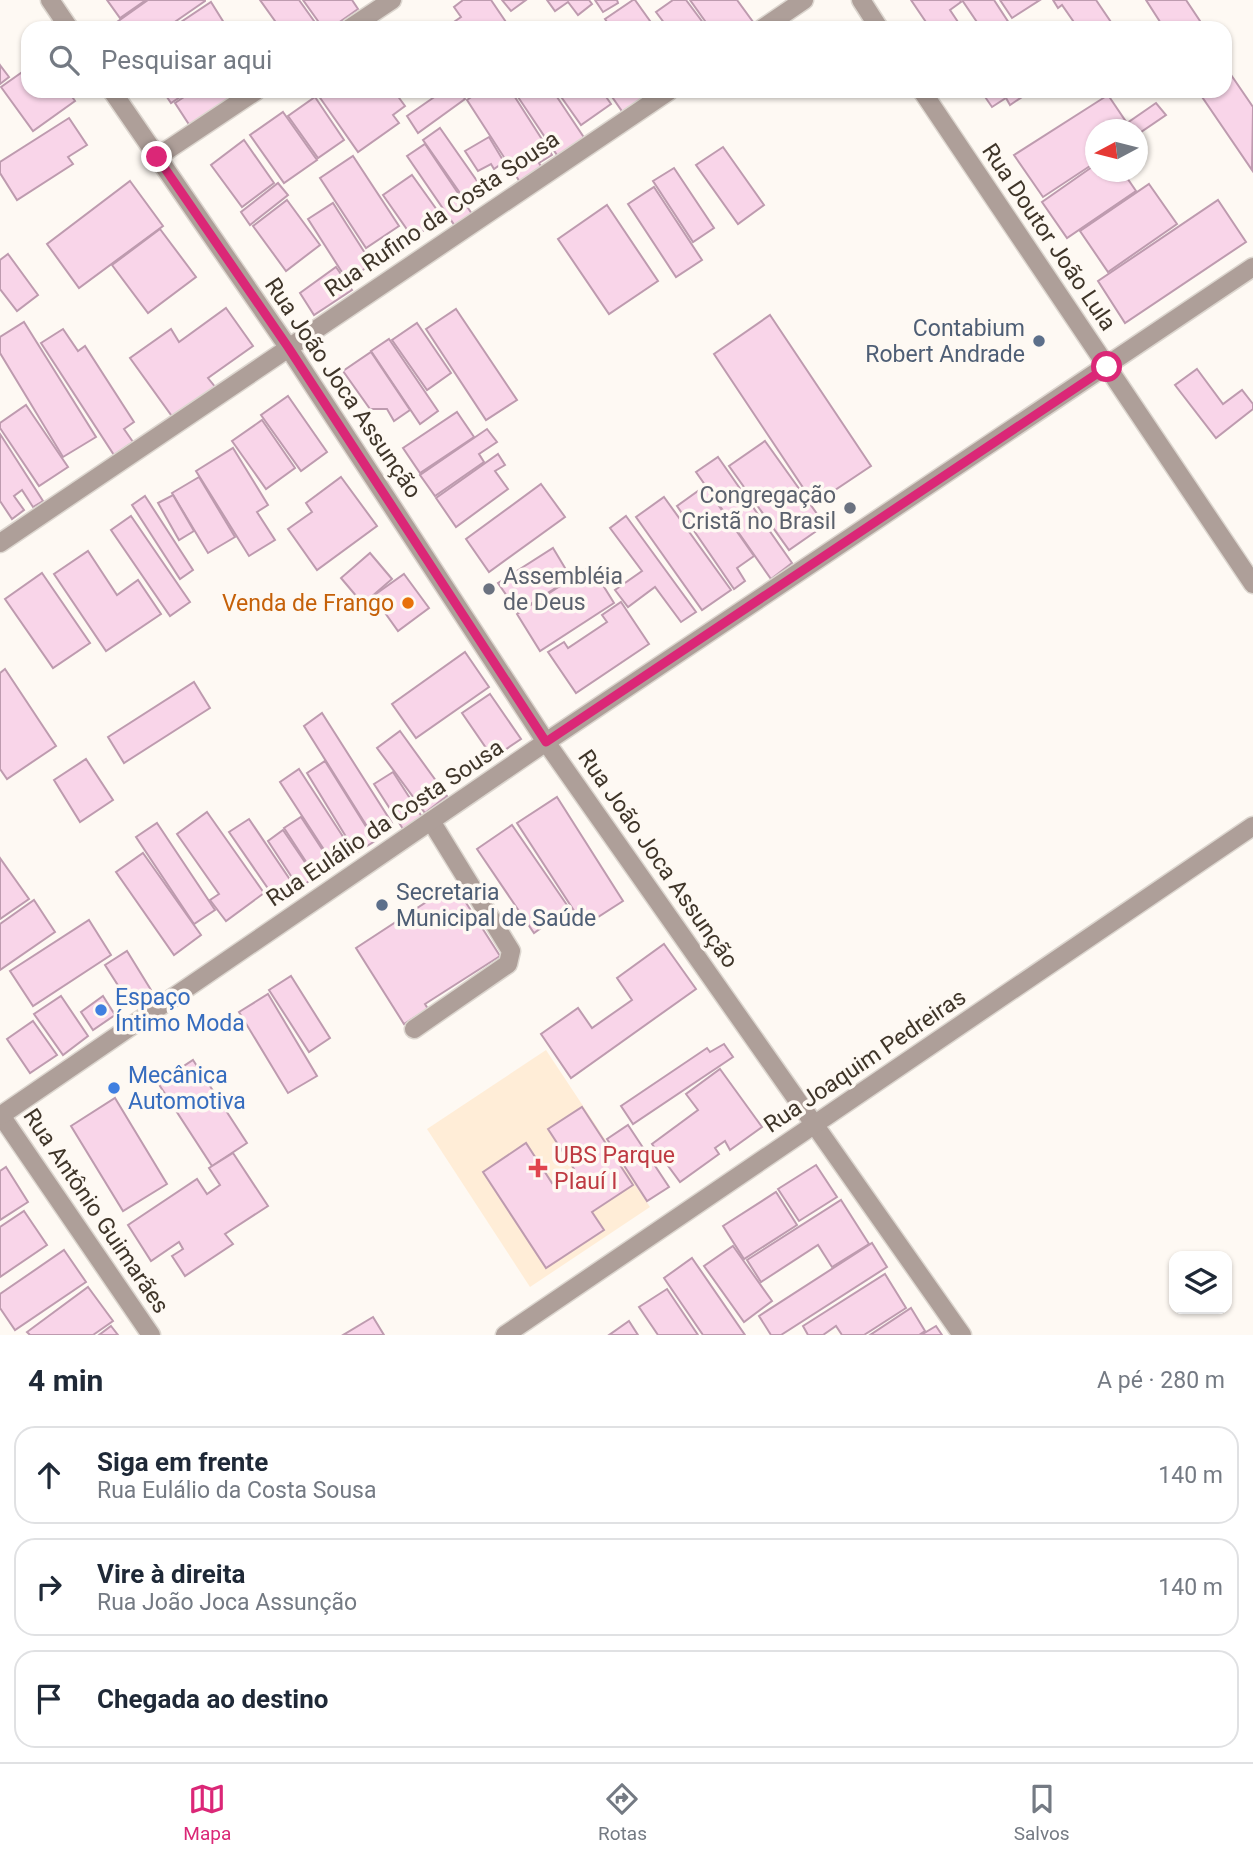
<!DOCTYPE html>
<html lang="pt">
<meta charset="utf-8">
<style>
body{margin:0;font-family:Roboto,sans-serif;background:#f6f6f7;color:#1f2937}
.controls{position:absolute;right:21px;bottom:21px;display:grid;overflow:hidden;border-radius:14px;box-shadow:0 2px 5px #0004}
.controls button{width:63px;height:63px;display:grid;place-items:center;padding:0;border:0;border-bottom:2px solid #e0e1e3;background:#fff;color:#1f2937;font:35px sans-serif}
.compass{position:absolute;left:1085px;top:119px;width:63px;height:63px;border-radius:50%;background:#fff;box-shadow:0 2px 5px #0004;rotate:263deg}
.stop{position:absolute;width:21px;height:21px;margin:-16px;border:5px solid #db2777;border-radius:50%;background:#fff}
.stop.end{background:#db2777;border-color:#fff;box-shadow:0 2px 7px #0008}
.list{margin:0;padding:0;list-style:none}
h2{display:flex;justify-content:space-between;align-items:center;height:91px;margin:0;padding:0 28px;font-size:30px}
h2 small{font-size:23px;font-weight:400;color:#747a83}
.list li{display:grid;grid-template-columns:46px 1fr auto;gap:21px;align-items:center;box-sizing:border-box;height:98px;margin:0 14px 14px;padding:0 14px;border:2px solid #e0e1e3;border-radius:21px}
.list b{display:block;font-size:26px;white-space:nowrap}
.list p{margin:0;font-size:23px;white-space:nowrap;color:#747a83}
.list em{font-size:23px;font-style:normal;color:#747a83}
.icon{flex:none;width:38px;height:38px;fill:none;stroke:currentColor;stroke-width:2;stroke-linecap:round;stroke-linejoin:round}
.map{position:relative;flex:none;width:1253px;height:1335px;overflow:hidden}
.search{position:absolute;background:#fff;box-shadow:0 2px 5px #0004;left:21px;right:21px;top:21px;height:77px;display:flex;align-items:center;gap:18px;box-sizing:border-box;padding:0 24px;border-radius:21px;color:#747a83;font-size:26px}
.sheet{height:427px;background:#fff}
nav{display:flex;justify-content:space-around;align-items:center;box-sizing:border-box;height:98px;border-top:2px solid #e0e1e3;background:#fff;font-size:19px;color:#747a83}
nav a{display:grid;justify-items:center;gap:4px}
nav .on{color:#db2777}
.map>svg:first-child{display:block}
.built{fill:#ffedd7}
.building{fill:#f9d5e9;stroke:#be9baf;stroke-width:2}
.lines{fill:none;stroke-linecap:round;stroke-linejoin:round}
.minor-casing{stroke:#dcd6cf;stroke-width:21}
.minor{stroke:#ae9f99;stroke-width:18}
.route{stroke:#db2777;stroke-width:9}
.service-dot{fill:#5c6f8a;stroke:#fef9f3;stroke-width:2.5}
.worship-dot{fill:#6b7280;stroke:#fef9f3;stroke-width:2.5}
.food-dot{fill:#e8710a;stroke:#fef9f3;stroke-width:2.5}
.shop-dot{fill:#3f7fe0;stroke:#fef9f3;stroke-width:2.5}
.health-dot{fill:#e0444e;stroke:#fef9f3;stroke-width:2.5}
.labels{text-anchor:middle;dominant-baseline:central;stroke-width:7;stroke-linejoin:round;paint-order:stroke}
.street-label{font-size:23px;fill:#3f3529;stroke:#fef9f3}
.service-label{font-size:23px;fill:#4e5e75;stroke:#fef9f3;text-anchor:end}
.worship-label{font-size:23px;fill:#5b616d;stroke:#fef9f3;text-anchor:end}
.food-label{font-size:23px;fill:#c56008;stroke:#fef9f3;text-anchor:end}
.shop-label{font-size:23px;fill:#366cbe;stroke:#fef9f3;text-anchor:start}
.health-label{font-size:23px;fill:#be3a42;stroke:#fef9f3;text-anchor:start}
</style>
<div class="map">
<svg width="1253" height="1335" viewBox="0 0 1253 1335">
<rect width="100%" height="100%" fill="#fef9f3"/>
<path class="built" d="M546 1050 650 1207 530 1287 427 1129Z"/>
<g class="building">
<path d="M107 0H146L120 18Z"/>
<path d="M148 0H205V1L166 28H122L117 22Z"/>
<path d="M260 0H299L319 28H280Z"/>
<path d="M303 0H352L358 9 331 28H323Z"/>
<path d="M463 0H491L510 28H454L451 24 461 17 454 7Z"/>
<path d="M502 0H526L511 11Z"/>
<path d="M547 0H589L592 4 578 15 568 2 555 11Z"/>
<path d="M595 0H617L618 3 603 12Z"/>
<path d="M633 0H635L655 28H611L605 19Z"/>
<path d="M673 0H686L707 28H668L656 12Z"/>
<path d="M690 0H737L756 26 753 28H710Z"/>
<path d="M911 0H960L961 2 950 10 962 28H930Z"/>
<path d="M962 0H994L1009 23 1001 28H981Z"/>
<path d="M1000 0H1040L1012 18Z"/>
<path d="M1053 0H1096L1115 28H1078L1062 5 1058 8Z"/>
<path d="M1146 0H1186L1200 21 1190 28H1164Z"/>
<path d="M211 2 226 26 223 28H172Z"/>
<path d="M0 65 9 77 0 84Z"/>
<path d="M28 68V91H68L75 101 33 131 1 87Z"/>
<path d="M1227 69 1253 107 1252 170 1198 91H1225V71Z"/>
<path d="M163 91H189L171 103Z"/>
<path d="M193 91H248L192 129 175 103Z"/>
<path d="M394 91 405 106 393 115 399 123 358 152 316 92Z"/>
<path d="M443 91H459L465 99 418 133 407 116Z"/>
<path d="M480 91H511L552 155 539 163 542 168 520 182 467 100Z"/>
<path d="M514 91H553L585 139 559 158Z"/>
<path d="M557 91H602L611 104 581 125Z"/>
<path d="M608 91H651L655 97 626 117Z"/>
<path d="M981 91H1031L1010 105 1006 98 992 107Z"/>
<path d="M1108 95 1127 123 1156 103 1166 115 1138 134V130H1096V162L1043 197 1014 155Z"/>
<path d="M315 97 344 140 318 158 288 116Z"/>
<path d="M283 112 317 160 284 183 250 135Z"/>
<path d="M69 118 87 145 68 157 73 164 17 200 0 173V162Z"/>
<path d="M440 128 484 191 467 203 423 140Z"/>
<path d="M489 137 504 162 494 169 491 164 478 171 465 151Z"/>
<path d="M244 140 274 183 242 207 211 165Z"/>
<path d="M425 144 472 214 455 226 407 156Z"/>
<path d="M723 147 764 205 738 224 696 165Z"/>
<path d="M353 156 399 226 366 248 320 178Z"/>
<path d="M1092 167 1097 173 1123 172 1136 191 1067 238 1042 202Z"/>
<path d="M674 168 714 228 693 242 653 181Z"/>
<path d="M412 175 442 217 413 238 383 195Z"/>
<path d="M130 181 163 226 79 288 47 244Z"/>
<path d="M278 183 288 195 250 225 241 212Z"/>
<path d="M1149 184 1177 224 1108 272 1080 231Z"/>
<path d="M654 187 702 260 676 277 628 204Z"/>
<path d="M287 200 320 245 286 271 253 226Z"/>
<path d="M1218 200 1246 242 1125 323 1098 281Z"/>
<path d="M333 203 372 264 347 280 308 219Z"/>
<path d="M607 205 658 281 609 314 558 239Z"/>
<path d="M160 229 196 277 148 313 112 265Z"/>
<path d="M8 254 38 295 17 311 0 289V260Z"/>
<path d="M336 267 352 290 314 315 300 293Z"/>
<path d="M226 308 253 346 208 378 216 388 174 419 130 358 171 329 179 342Z"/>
<path d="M456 309 517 400 486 420 426 329Z"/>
<path d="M770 315 871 466 814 504 714 354Z"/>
<path d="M24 322 96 437 63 457 0 353V337Z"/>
<path d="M417 323 451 373 427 390 392 340Z"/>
<path d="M63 329 78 351 85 346 134 422 124 429 133 442 114 455 41 343Z"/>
<path d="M389 339 438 411 420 424 371 351Z"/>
<path d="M371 352 410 410 394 421 387 409H370L343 371Z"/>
<path d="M1197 369 1223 404 1242 390 1253 404V409L1216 438 1175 385Z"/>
<path d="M288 396 327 452 301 471 261 415Z"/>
<path d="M26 405 68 467 39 486 0 428V423Z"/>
<path d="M457 412 474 437 420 473 403 448Z"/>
<path d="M262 420 295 468 266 489 232 441Z"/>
<path d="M487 429 497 442 479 454 484 462 435 496 420 475Z"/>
<path d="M0 434 43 501 33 507 22 490 14 496 24 510 12 519 0 501Z"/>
<path d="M765 441 825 525 789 550 729 466Z"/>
<path d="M233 448 268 505 257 512 275 540 249 556 196 471Z"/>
<path d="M498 454 505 465 495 471 508 489 456 527 436 498Z"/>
<path d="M718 457 792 563 771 579 696 472Z"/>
<path d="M199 477 235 537 208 553 172 493Z"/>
<path d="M341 477 377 526 317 570 288 529 312 512 306 503Z"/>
<path d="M541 484 565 517 489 572 466 539Z"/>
<path d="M705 486 754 556 737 568 745 581 734 589 677 506Z"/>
<path d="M173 495 194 531 179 540 158 503Z"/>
<path d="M145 496 193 570 180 579 132 505Z"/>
<path d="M664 497 731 590 702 610 636 517Z"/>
<path d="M131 516 190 602 170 616 111 530Z"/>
<path d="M626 516 696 612 681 622 655 587 628 607 615 590 642 571 610 528Z"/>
<path d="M553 548 571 578 518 612 498 583Z"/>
<path d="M88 551 117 595 138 580 161 614 106 651 54 574Z"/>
<path d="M370 553 392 579 363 604 341 578Z"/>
<path d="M591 566 614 603 540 651 517 614Z"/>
<path d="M42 573 90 643 53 668 5 599Z"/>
<path d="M404 574 429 608 398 631 373 596Z"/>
<path d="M621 602 649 644 576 693 548 652 564 642 568 648 607 622 602 615Z"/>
<path d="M465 652 489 687 416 738 392 704Z"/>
<path d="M5 669 56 746 7 779 0 769V673Z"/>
<path d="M194 682 210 708 124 763 108 737Z"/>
<path d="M490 694 521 739 493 758 462 713Z"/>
<path d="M322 713 392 823 373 836 304 726Z"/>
<path d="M400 731 447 796 425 813 377 748Z"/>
<path d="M86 759 113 800 80 822 54 780Z"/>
<path d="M325 761 375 841 356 853 307 773Z"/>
<path d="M299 769 353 852 334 865 280 782Z"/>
<path d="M393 772 422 817 403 829 374 784Z"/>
<path d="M557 797 623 901 584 926 517 823Z"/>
<path d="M207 812 264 893 226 921 210 900 219 894 177 834Z"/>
<path d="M301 817 333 866 316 877 284 828Z"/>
<path d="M249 819 297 890 278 903 229 832Z"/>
<path d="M157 823 215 910 194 924 136 837Z"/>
<path d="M512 825 569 908 534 933 477 849Z"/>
<path d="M283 830 315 877 299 888 268 841Z"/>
<path d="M143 853 201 935 174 955 116 872Z"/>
<path d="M0 858 29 899 0 919Z"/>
<path d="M454 884 500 956 425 1004 428 1009 404 1024 356 948Z"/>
<path d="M34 900 55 932 0 970V924Z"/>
<path d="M89 920 111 955 33 1006 10 971Z"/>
<path d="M664 944 696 989 571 1078 541 1034 578 1008 592 1028 632 1000 617 978Z"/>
<path d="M127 951 151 990 130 1004 105 965Z"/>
<path d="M291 976 330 1038 309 1052 269 990Z"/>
<path d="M268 994 317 1076 288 1093 239 1012Z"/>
<path d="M61 996 88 1036 63 1055 34 1014Z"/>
<path d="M103 996 115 1015 93 1030 81 1012Z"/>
<path d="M33 1021 57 1055 30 1073 7 1039Z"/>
<path d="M724 1044 733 1057 633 1124 621 1106 707 1048 710 1052Z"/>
<path d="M193 1060 247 1143 212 1166 158 1083Z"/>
<path d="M720 1069 762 1127 730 1150 725 1141 715 1148 719 1154 680 1182 652 1144 698 1110 686 1094Z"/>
<path d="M115 1098 167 1184 123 1211 71 1126Z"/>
<path d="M582 1107 633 1185 592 1212 604 1230 546 1268 483 1172 526 1143 552 1183 574 1169 548 1129Z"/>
<path d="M628 1125 669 1187 647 1201 607 1139Z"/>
<path d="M233 1153 268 1206 225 1234 233 1244 185 1276 172 1256 183 1249 179 1242 151 1261 128 1225 197 1179 207 1194 220 1185 209 1168Z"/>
<path d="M816 1165 837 1197 799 1221 778 1189Z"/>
<path d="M6 1167 28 1202 0 1220V1171Z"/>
<path d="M776 1192 797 1225 744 1259 723 1226Z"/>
<path d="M841 1200 869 1244 832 1267 818 1245 761 1282 747 1260Z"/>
<path d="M24 1211 47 1245 0 1277V1227Z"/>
<path d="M872 1243 887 1267 781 1335H771L759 1316Z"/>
<path d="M733 1246 772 1301 744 1322 704 1266Z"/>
<path d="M64 1250 86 1282 15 1330 0 1308V1294Z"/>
<path d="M692 1258 745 1335H703L664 1278Z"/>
<path d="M885 1274 906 1308 864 1335H842L836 1326 823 1335H808L803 1326Z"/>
<path d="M88 1287 113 1321 93 1335H30L27 1332Z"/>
<path d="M667 1289 698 1335H658L639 1307Z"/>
<path d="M911 1308 925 1331 919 1335H870Z"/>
<path d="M373 1317 384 1335H343Z"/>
<path d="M629 1321 638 1335H609Z"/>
<path d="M111 1326 118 1335H99Z"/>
<path d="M936 1326 942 1335H921Z"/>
</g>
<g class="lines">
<defs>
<g id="minor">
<path d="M50 0 69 28"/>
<path d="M861 0 879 28"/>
<path d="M350 28 392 0"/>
<path d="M763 28 804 0"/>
<path d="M112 91 288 347 546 742 962 1335"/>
<path d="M922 91 1253 584"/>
<path d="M157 157 256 91"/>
<path d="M0 543 669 91"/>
<path d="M414 1029 508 964 511 951 431 821"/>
<path d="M0 1114 151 1335"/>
<path d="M0 1116 546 742 1253 267"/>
<path d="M505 1335 1253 826"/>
</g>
</defs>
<use href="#minor" class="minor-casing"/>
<use href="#minor" class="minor"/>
</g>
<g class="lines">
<path class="route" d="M157 157 288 347 546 742 1107 367"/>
</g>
<g class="service-dot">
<circle cx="1039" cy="341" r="7"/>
<circle cx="382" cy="905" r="7"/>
</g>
<g class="worship-dot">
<circle cx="850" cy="508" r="7"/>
<circle cx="489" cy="589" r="7"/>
</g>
<circle class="food-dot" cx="408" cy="603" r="7"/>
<g class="shop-dot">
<circle cx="101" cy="1010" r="7"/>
<circle cx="114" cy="1088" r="7"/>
</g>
<path class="health-dot" d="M534.5 1157.5h7v7h7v7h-7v7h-7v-7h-7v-7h7z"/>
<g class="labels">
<g class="street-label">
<text transform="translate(442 214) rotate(-34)">Rua Rufino da Costa Sousa</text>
<text transform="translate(1049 237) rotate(56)">Rua Doutor João Lula</text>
<text transform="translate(343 388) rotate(56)">Rua João Joca Assunção</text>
<text transform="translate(385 823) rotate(-34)">Rua Eulálio da Costa Sousa</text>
<text transform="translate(658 859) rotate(55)">Rua João Joca Assunção</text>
<text transform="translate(865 1061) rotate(-34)">Rua Joaquim Pedreiras</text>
<text transform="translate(96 1211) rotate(56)">Rua Antônio Guimarães</text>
</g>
<g class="service-label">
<text x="1025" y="328">Contabium<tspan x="1025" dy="26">Robert Andrade</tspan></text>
<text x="396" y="892" text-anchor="start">Secretaria<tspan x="396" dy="26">Municipal de Saúde</tspan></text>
</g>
<g class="worship-label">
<text x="836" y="495">Congregação<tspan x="836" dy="26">Cristã no Brasil</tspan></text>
<text x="503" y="576" text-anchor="start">Assembléia<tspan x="503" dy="26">de Deus</tspan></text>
</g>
<g class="food-label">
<text x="394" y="603">Venda de Frango</text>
</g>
<g class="shop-label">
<text x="115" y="997">Espaço<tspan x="115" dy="26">Íntimo Moda</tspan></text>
<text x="128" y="1075">Mecânica<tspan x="128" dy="26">Automotiva</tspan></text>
</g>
<g class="health-label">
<text x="554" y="1155">UBS Parque<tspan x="554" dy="26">PIauí I</tspan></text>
</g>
</g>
</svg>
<div class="controls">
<button><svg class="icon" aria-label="layers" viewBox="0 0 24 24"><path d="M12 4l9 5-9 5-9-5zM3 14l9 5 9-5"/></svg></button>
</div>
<svg class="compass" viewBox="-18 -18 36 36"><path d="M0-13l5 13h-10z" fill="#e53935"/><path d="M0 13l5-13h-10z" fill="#747a83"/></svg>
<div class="stop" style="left:1107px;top:367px"></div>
<div class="stop end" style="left:157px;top:157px"></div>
<div class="search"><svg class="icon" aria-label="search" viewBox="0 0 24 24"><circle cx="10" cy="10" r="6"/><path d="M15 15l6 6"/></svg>Pesquisar aqui</div>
</div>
<section class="sheet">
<h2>4 min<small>A pé · 280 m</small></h2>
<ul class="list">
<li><svg class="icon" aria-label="ahead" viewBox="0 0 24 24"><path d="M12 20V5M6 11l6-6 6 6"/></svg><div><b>Siga em frente</b><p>Rua Eulálio da Costa Sousa</p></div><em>140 m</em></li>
<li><svg class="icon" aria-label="right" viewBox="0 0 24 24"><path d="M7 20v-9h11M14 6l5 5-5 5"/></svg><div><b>Vire à direita</b><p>Rua João Joca Assunção</p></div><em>140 m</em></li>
<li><svg class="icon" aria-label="arrive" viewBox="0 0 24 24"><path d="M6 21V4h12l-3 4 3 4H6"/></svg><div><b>Chegada ao destino</b></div></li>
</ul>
</section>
<nav>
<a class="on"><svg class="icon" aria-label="map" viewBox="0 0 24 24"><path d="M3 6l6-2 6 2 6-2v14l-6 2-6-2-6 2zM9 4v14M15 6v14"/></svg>Mapa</a>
<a><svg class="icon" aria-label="directions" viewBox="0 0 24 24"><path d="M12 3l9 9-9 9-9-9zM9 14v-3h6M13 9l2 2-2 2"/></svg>Rotas</a>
<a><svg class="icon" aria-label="saved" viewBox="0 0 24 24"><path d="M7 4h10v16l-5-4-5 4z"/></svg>Salvos</a>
</nav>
